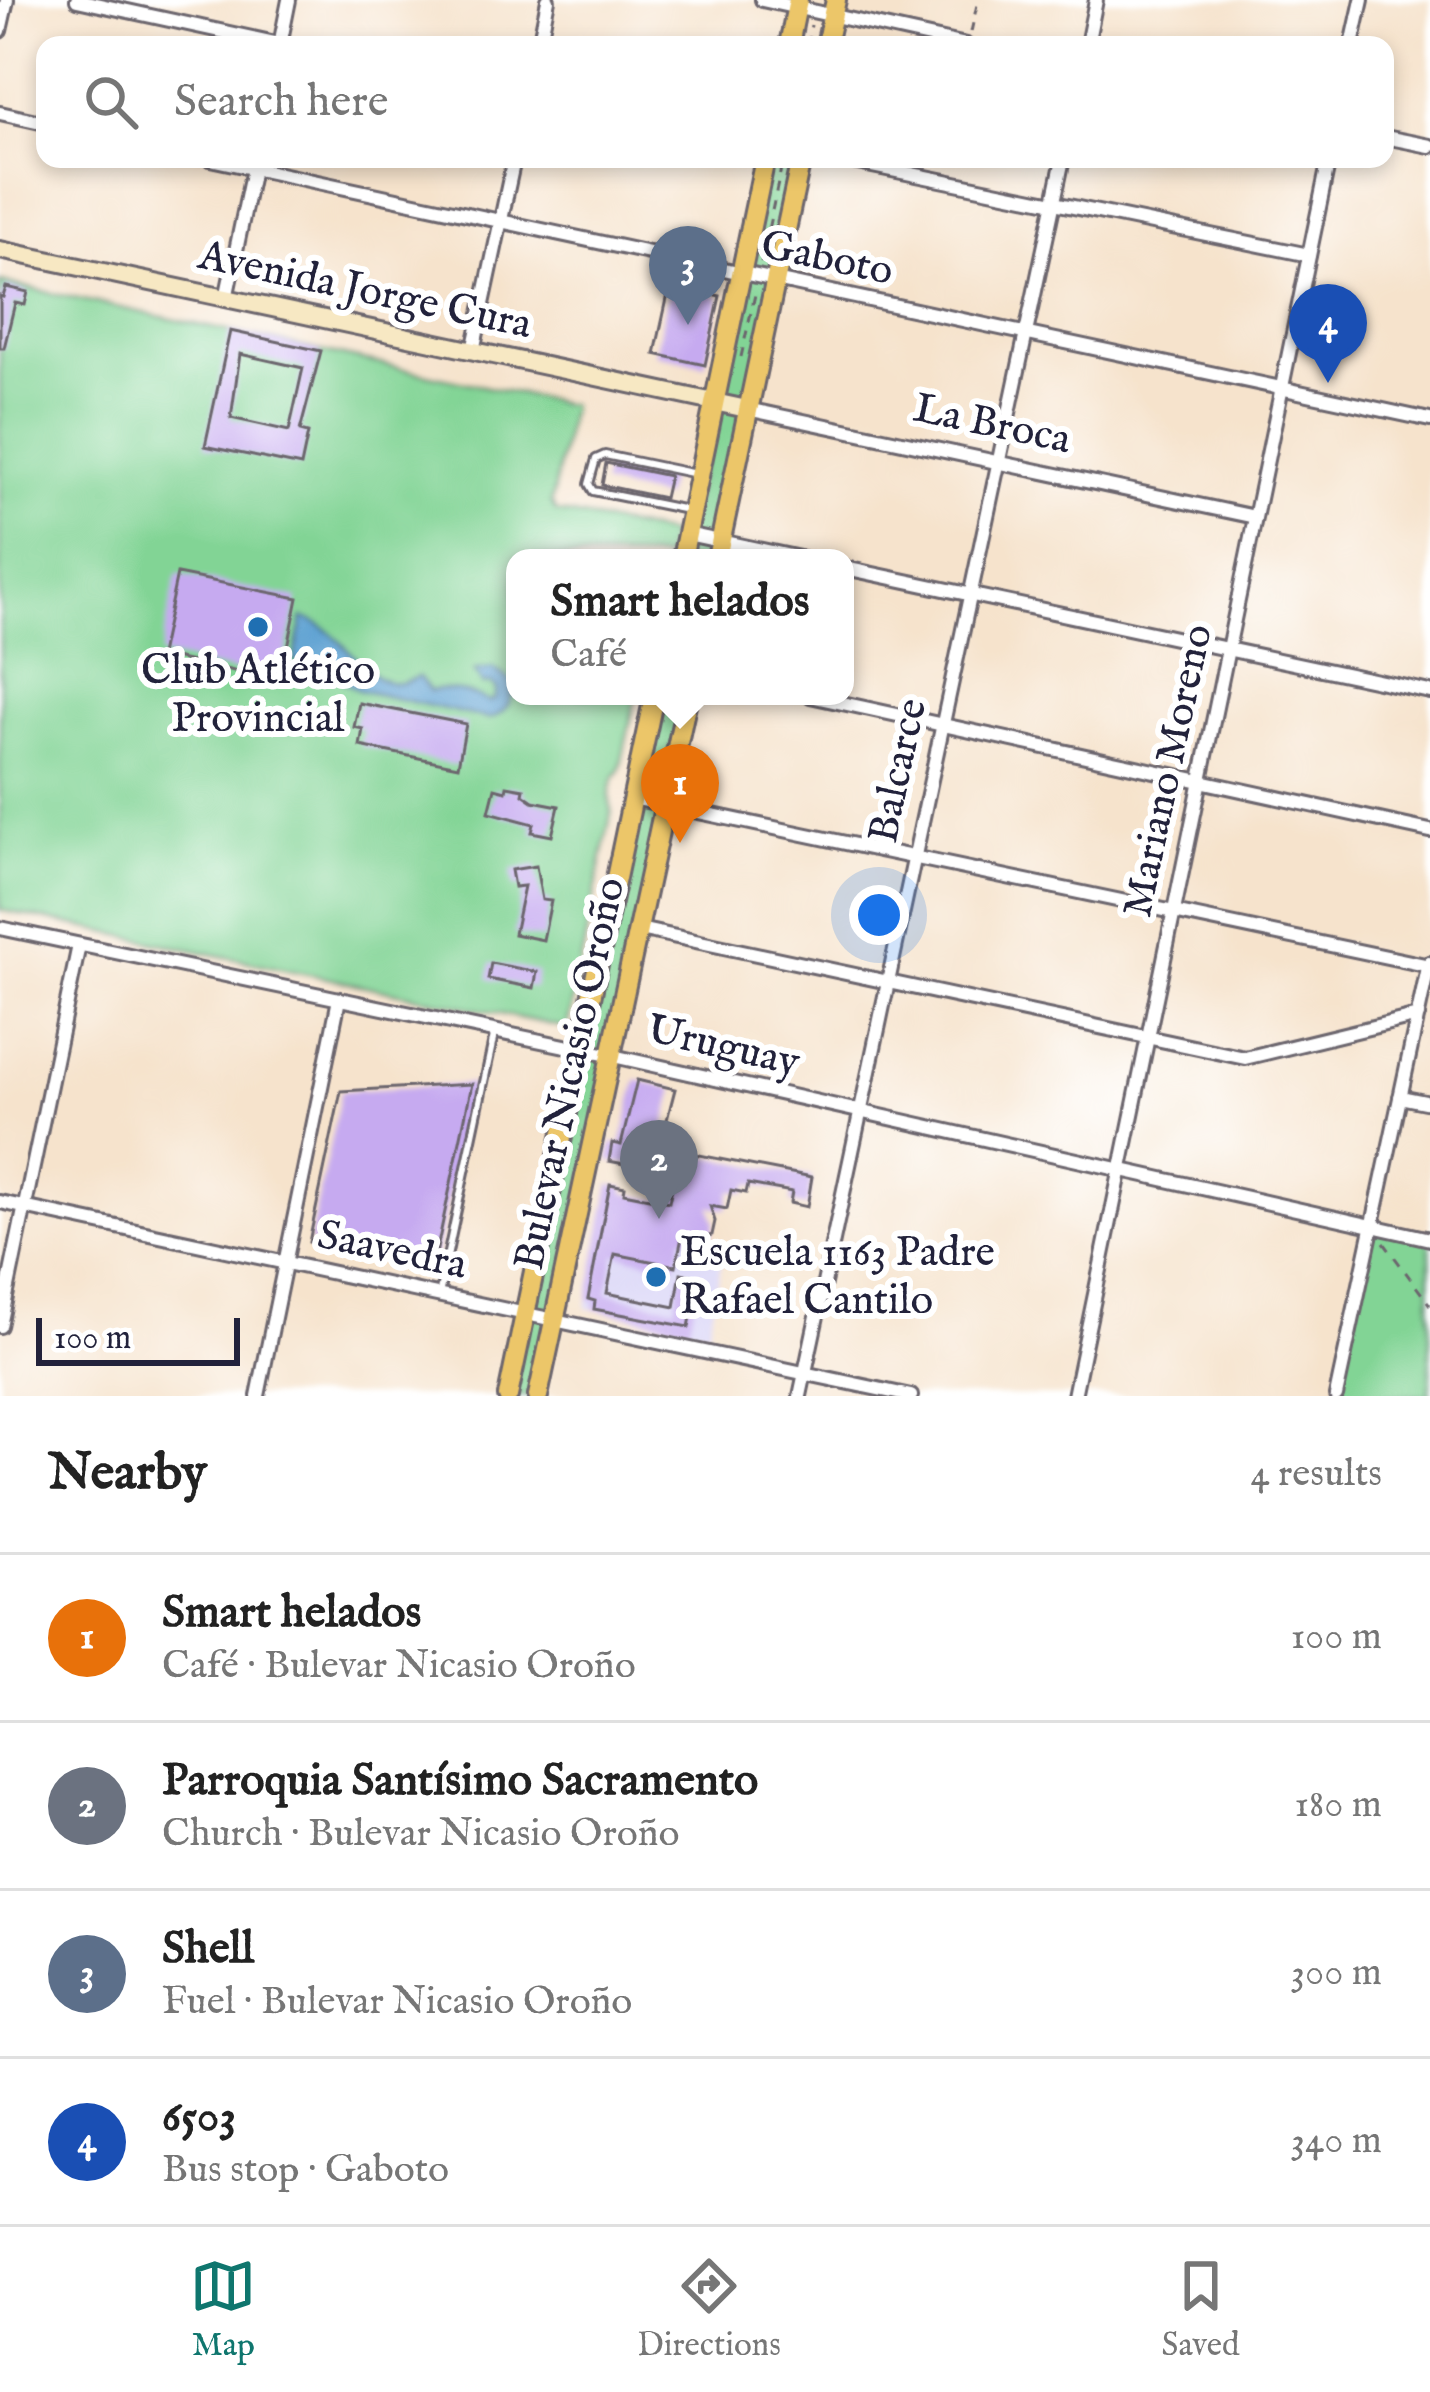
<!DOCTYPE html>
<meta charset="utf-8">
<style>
body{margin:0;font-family:"IM FELL English",serif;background:#f2f2f2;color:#222}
.scale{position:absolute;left:36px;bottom:30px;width:204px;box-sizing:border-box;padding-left:12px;border:6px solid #22223b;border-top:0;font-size:33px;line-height:42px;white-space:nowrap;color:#22223b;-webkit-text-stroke:9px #fff;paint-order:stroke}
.you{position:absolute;left:879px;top:915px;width:42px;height:42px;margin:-30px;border:9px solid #fff;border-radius:50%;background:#1a73e8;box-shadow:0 0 0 18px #1a73e833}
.badge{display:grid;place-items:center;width:78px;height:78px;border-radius:50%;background:#0f766e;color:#fff;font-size:39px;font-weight:700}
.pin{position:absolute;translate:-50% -99px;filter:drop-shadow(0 3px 6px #0008)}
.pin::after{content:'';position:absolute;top:63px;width:42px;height:36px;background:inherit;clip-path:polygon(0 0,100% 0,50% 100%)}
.popup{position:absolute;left:506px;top:549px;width:348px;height:156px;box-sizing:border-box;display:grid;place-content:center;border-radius:24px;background:#fff;filter:drop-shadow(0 3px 9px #0005);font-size:39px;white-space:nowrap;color:#767676}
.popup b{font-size:45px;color:#222}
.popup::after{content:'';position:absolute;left:50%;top:100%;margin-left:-24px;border:24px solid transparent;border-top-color:#fff}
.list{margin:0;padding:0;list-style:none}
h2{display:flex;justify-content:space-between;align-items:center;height:156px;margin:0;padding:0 48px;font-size:51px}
h2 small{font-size:39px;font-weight:400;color:#767676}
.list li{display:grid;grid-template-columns:78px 1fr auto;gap:36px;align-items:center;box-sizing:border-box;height:168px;padding:0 48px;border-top:3px solid #e0e0e0}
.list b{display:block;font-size:45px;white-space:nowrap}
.list p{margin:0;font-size:39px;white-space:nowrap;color:#767676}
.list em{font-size:39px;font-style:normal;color:#767676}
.icon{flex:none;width:66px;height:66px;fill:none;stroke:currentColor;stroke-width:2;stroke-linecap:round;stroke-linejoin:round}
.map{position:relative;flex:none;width:1430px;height:1396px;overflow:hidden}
.search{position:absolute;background:#fff;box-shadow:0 6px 18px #0003;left:36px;right:36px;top:36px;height:132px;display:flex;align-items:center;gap:30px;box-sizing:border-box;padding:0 42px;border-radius:24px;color:#767676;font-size:45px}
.sheet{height:828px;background:#fff}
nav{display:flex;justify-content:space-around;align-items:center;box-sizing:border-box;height:168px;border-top:3px solid #e0e0e0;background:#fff;font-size:33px;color:#767676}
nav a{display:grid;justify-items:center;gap:6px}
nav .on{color:#0f766e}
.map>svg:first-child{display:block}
.built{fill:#dad6f7}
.green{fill:#82d495;stroke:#527b68;stroke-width:3}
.water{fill:#5da1d2;stroke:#406286;stroke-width:3}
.building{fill:#c6aaf0;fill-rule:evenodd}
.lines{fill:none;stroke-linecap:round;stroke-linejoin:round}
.lane-casing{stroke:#6c666e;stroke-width:12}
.street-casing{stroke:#6c666e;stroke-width:18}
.secondary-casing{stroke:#6c666e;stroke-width:22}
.primary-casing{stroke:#6c666e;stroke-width:24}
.path{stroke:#6c666e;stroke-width:3;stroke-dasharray:9 9;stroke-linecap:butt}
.lane{stroke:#fff;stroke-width:6}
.street{stroke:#fff;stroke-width:12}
.secondary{stroke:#f7e8c3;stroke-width:16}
.primary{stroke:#ecc669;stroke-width:18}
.poi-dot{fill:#1f6fb2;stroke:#fff;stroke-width:4.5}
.labels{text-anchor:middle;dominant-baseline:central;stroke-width:12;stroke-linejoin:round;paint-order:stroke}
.street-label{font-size:42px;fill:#22223b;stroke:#fff}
.poi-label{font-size:42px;fill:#22223b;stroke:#fff}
</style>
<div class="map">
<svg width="1430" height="1396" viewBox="0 0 1430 1396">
<rect width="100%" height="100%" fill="#fff"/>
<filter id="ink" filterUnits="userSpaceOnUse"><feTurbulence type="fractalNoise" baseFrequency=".00833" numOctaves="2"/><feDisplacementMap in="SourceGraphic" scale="24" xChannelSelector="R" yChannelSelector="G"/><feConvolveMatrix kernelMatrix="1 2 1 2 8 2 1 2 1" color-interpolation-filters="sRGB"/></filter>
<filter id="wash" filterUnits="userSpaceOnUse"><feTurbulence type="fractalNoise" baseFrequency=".004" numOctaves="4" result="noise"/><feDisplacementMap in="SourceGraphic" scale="48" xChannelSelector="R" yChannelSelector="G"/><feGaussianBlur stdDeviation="2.7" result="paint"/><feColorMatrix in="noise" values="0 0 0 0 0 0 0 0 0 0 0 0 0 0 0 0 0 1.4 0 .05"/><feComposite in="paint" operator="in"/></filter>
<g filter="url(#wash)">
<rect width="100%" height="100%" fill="#f6e3cc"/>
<path class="built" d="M602 1228 678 1254 682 1237 725 1245 708 1331 586 1308Z"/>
<g class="green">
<path d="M765 159H801L717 558H682Z"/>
<path d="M0 282 571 405 551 503 556 512 670 534 665 558H515V696H636L620 770C611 780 607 797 612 810L567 1028 0 910Z"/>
<path d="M654 696H688L538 1396H508Z"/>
<path d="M1372 1227 1430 1239V1396H1336Z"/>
</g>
<path class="water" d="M303 618C344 627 365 688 401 683 407 682 413 678 419 677L430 691C451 687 470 692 489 702L495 699 497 689 490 683 483 685 474 671 493 668 511 681C514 700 508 713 489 719L358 690 319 667 294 661Z"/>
<g id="blocks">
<g class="building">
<path d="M670 285 720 296 705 365 655 354Z"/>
<path d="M6 287 28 292 25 305 15 303 4 348H0V296L3 297Z"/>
<path d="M230 331 321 351 300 431 308 433 301 466 205 446ZM240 354 303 368 289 431 231 418Z"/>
<path d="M606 463 669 476 664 498 602 485Z"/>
<path d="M177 574 298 598 281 681 160 655Z"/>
<path d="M359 703 466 724 458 766 360 746 363 729 354 727Z"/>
<path d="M507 786 524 789 523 794 533 801 559 806 552 836 532 832 534 824 489 812 495 788 506 791Z"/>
<path d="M536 866 542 900 551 901 543 940 514 934 524 886 514 887 511 870Z"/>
<path d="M491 963 537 972 534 988 488 979Z"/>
<path d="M637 1080 675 1089 663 1135 691 1141 689 1153 812 1177 807 1207 790 1203 792 1192 748 1184 746 1193 731 1190 727 1209 710 1206 715 1221 712 1235 699 1240 682 1237 676 1266 615 1254 607 1293 675 1307 681 1273 699 1277 689 1327 594 1309 595 1301 588 1299 610 1184 625 1187 624 1193 669 1202 675 1174 609 1161 612 1143 621 1145Z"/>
<path d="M472 1084 433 1268 309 1242 341 1091Z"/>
</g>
</g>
</g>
<g filter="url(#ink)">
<use href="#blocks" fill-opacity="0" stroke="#6c666e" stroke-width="3"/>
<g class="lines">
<defs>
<g id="lane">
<path d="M687 510 593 491 589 484 596 459 605 455 696 474"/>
<path d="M439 1295 494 1035"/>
</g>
<g id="street">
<path d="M77 0 280 44"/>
<path d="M762 0 966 45"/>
<path d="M0 31 7 0"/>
<path d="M280 45 289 0"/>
<path d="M539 45 548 0"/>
<path d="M1087 45 1096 0"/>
<path d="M1352 45 1362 0"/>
<path d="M0 113 45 123"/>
<path d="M1385 137 1430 146"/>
<path d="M210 159 1430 420"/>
<path d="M838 159 1309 255"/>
<path d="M226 299 255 159"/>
<path d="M473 351 514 159"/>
<path d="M747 409 1255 517"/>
<path d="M687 534 800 558"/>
<path d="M845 568 1430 692"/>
<path d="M810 696 1430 831"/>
<path d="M632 798 1430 966"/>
<path d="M0 928 613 1056 1430 1239"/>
<path d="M639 929 1245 1058 1418 1016"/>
<path d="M1400 1097 1430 1103"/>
<path d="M0 1202 911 1396"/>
<path d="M0 1326 79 945"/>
<path d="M258 1396 339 999"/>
<path d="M800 1396 1063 159"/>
<path d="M1074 1396 1329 159"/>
<path d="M1336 1396 1429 963"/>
</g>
<path id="secondary" d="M0 250 747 409"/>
<g id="primary">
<path d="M789 45 798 0"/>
<path d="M826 45 836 0"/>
<path d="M682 558 765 159"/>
<path d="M717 558 801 159"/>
<path d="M508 1396 654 696"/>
<path d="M538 1396 688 696"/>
</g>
</defs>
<use href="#lane" class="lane-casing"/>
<use href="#street" class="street-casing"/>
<use href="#secondary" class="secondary-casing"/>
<use href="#primary" class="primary-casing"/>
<g class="path">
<path d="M971 32 978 0"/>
<path d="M807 45 811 25"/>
<path d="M761 263 783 159"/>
<path d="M741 357 756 290"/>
<path d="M1384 1243 1430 1305"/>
</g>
<use href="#lane" class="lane"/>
<use href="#street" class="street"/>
<use href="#secondary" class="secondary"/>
<use href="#primary" class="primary"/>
</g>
</g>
<g class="poi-dot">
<circle cx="258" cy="627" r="12"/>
<circle cx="656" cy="1277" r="12"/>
</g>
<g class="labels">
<g class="street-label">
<text transform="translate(827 259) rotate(12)">Gaboto</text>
<text transform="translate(365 291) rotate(12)">Avenida Jorge Cura</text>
<text transform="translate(992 425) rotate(12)">La Broca</text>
<text transform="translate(899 771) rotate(-78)">Balcarce</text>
<text transform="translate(1169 771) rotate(-78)">Mariano Moreno</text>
<text transform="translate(723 1047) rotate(13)">Uruguay</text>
<text transform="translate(571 1074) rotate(-78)">Bulevar Nicasio Oroño</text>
<text transform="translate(392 1251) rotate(12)">Saavedra</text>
</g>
<g class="poi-label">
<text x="258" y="671">Club Atlético<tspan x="258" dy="48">Provincial</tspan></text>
<text x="680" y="1253" text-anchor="start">Escuela 1163 Padre<tspan x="680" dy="48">Rafael Cantilo</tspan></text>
</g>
</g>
</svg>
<div class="scale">100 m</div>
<div class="you"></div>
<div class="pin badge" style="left:680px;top:843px;background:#e8710a">1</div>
<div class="popup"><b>Smart helados</b>Café</div>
<div class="pin badge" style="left:659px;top:1219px;background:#6b7280">2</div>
<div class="pin badge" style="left:688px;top:325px;background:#5c6f8a">3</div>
<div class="pin badge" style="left:1328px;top:383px;background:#1a4fb4">4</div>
<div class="search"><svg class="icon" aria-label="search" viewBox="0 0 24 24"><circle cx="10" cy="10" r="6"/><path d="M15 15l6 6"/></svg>Search here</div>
</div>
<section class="sheet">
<h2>Nearby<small>4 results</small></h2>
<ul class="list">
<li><span class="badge" style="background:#e8710a">1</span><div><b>Smart helados</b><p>Café · Bulevar Nicasio Oroño</p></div><em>100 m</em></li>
<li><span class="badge" style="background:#6b7280">2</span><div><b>Parroquia Santísimo Sacramento</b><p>Church · Bulevar Nicasio Oroño</p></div><em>180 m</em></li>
<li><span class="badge" style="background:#5c6f8a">3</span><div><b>Shell</b><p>Fuel · Bulevar Nicasio Oroño</p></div><em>300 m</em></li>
<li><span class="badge" style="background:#1a4fb4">4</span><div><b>6503</b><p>Bus stop · Gaboto</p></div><em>340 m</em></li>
</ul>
</section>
<nav>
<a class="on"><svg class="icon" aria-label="map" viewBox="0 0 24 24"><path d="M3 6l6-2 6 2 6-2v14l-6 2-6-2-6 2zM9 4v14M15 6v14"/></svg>Map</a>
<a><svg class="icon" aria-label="directions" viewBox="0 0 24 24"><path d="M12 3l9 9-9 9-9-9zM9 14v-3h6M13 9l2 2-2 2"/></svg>Directions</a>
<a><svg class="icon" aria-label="saved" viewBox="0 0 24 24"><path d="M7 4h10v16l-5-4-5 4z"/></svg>Saved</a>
</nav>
